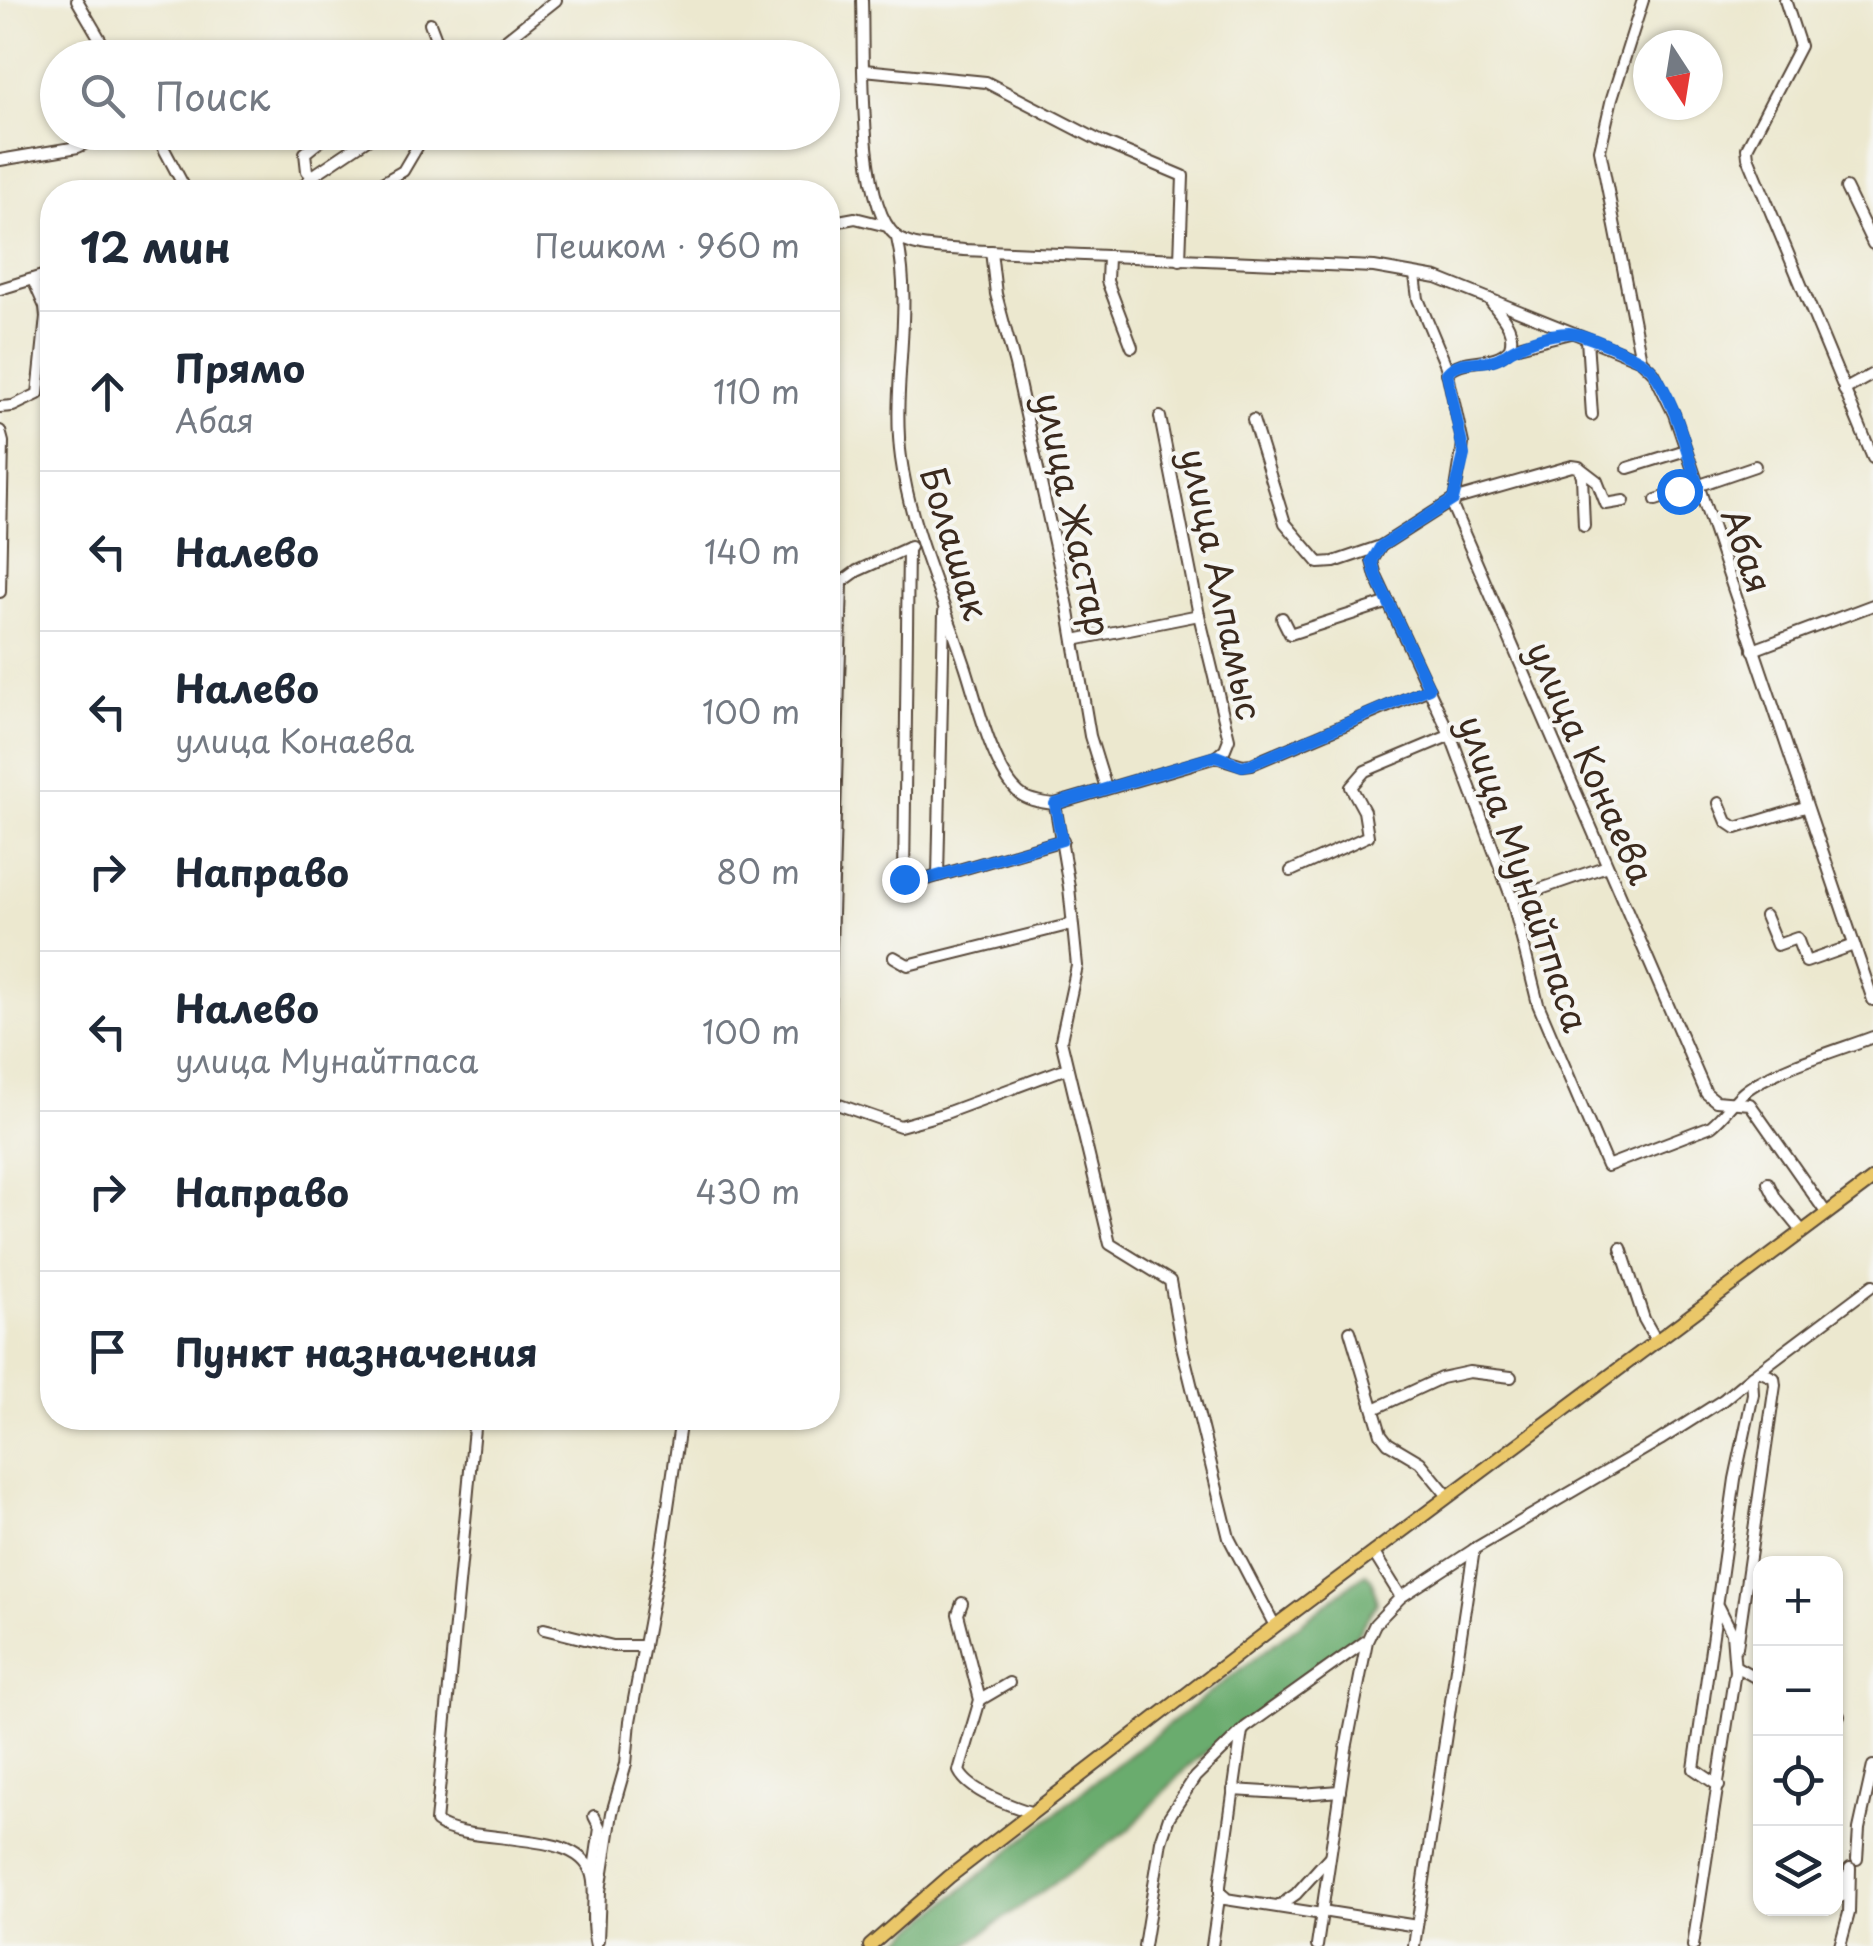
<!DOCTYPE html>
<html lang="ru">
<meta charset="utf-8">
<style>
body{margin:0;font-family:"Playpen Sans",sans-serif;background:#f2f2f3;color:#1f2937}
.controls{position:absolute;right:30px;bottom:30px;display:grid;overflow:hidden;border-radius:20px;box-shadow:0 2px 8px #0004}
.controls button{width:90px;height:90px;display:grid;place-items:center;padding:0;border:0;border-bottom:2px solid #e0e1e3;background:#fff;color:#1f2937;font:50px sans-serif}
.compass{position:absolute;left:1633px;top:30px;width:90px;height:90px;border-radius:50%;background:#fff;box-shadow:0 2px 8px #0004;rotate:168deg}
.stop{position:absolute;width:30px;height:30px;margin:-22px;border:8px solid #1a73e8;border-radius:50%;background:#fff}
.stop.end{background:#1a73e8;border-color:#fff;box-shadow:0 2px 10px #0008}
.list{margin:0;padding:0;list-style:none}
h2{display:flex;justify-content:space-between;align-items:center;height:130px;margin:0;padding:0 40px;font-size:42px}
h2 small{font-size:32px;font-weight:400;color:#747a83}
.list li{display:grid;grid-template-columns:65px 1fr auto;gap:30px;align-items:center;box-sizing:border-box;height:160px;padding:0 40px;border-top:2px solid #e0e1e3}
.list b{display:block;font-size:38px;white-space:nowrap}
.list p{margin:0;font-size:32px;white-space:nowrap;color:#747a83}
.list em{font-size:32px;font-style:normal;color:#747a83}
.icon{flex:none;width:55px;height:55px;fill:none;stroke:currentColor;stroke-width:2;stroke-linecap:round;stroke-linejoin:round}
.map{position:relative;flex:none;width:1873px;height:1946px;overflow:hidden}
.search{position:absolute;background:#fff;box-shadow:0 2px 8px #0004;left:40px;top:40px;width:800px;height:110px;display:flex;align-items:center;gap:25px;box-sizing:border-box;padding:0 35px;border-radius:55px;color:#747a83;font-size:38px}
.panel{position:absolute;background:#fff;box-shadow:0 2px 8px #0004;left:40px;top:180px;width:800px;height:1250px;border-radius:40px}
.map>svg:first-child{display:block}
.forest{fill:#6aac6e;stroke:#526b46;stroke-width:2.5}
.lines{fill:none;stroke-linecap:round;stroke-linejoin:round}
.minor-casing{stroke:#564639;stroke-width:14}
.major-casing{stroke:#564639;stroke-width:16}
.minor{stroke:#fff;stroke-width:10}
.major{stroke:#eac769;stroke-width:12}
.route{stroke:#1a73e8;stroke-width:12}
.labels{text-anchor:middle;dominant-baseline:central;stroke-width:8;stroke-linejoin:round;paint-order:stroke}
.street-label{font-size:35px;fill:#3b2a1e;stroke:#f6f6f2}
</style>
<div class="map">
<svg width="1873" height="1946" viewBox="0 0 1873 1946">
<rect width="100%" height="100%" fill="#f6f6f2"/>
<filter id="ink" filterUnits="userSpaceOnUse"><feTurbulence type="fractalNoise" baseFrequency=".01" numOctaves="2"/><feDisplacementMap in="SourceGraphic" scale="20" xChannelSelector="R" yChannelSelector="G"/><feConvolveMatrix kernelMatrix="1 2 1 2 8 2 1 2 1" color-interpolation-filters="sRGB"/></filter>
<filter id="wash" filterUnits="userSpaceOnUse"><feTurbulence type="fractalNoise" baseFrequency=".0048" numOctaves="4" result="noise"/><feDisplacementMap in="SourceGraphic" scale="40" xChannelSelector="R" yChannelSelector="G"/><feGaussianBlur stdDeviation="2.25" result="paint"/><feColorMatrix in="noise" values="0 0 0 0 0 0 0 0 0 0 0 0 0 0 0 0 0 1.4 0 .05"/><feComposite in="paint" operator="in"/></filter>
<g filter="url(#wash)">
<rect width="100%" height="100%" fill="#ece8cf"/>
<path class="forest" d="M1366 1573 1372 1580 1377 1603 1355 1637 1187 1767 1130 1829 965 1946H893L1094 1782Z"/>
</g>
<g filter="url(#ink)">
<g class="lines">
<defs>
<g id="minor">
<path d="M77 0 111 58"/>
<path d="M862 0C864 52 857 203 896 236 912 249 943 248 964 250L1374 267 1437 278 1641 360"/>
<path d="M1643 0 1612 98 1600 150 1641 360 1654 373 1674 414 1873 1000"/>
<path d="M1785 0 1800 46 1747 148 1748 157 1873 458"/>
<path d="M425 58 438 44 430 23"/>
<path d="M483 58 556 0"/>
<path d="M864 70 986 82 1100 141 1183 176 1180 260"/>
<path d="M155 132 187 192"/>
<path d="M0 160 78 147 111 132"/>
<path d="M312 176 307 171 305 153 331 132"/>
<path d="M1846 188 1873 244"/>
<path d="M297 192 314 175 378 132"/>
<path d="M366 192 403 171 426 132"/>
<path d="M828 223 855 218 887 226"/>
<path d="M897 238C914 311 891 385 901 458 911 532 943 598 966 668 977 702 993 770 1019 793 1028 801 1044 803 1055 804L1216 757 1243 765 1252 764 1429 689"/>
<path d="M991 251 996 294 1015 365 1068 606 1090 736 1106 788"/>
<path d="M1108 257 1107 281 1132 347"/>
<path d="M1415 275 1418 299 1446 366 1463 444 1453 508 1706 1093 1716 1101 1750 1104 1827 1214"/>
<path d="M0 289 52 273"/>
<path d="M1587 339 1592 415"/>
<path d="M1510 348 1570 333"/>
<path d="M1447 373C1464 354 1493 368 1510 348 1516 327 1500 315 1489 299"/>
<path d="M1844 390 1873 374"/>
<path d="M0 407 13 406 38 394 46 317 45 307 33 280"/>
<path d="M1160 417 1199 615 1229 739 1225 749 1216 757"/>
<path d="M1253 420 1285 523 1319 563 1334 562 1381 546 1453 500 1572 466 1579 467 1582 476 1584 526"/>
<path d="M0 431 3 442 0 592"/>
<path d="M1580 468 1597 481 1606 504 1624 501"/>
<path d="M1628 468 1686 450"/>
<path d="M1656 500 1755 466"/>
<path d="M1381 546 1372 561 1376 576 1452 739 1512 899 1538 1004 1607 1166 1711 1126C1724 1116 1732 1102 1744 1092 1770 1070 1839 1050 1873 1037"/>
<path d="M908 548 904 879 910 884 1063 840"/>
<path d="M828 592 857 571 910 547"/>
<path d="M1282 618 1290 634 1389 602"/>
<path d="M1074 640 1199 615"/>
<path d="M1753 650 1873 605"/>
<path d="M1719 803 1727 822 1736 828 1805 807"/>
<path d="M1055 804 1069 887 1077 966 1061 1040 1110 1244 1170 1281 1182 1347 1229 1538 1275 1626"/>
<path d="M1291 871 1368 836 1364 811 1351 787 1365 771 1451 735"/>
<path d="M938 876 944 612"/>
<path d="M1512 899 1607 866"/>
<path d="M1765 916 1777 945 1797 938 1806 962 1854 945"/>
<path d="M894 957 908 965 1072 924"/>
<path d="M828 1046 842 583"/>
<path d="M828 1101 900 1126 943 1114 1067 1068"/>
<path d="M1768 1183 1776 1199 1803 1232"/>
<path d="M1621 1248 1644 1319 1657 1342"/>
<path d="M1350 1331 1381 1434 1388 1443 1420 1462 1448 1496"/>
<path d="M1374 1409 1441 1378 1469 1372 1511 1377"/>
<path d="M475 1418 436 1822C468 1847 581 1826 592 1876 597 1896 589 1919 596 1946"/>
<path d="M1373 1552 1401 1597"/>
<path d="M962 1603 958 1614 980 1700 959 1771C969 1792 1011 1806 1033 1813"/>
<path d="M544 1629 613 1646H644"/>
<path d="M1737 1647 1775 1385 1774 1378 1759 1371"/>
<path d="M1735 1666 1760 1680"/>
<path d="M980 1700 1009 1683"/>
<path d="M1836 1716H1839"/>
<path d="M1719 1786 1694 1769 1735 1479 1753 1394 1752 1376 1873 1285"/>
<path d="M1233 1790 1301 1794 1340 1791"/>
<path d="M1857 1859 1859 1829 1873 1766"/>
<path d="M593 1876 600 1828 594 1816"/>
<path d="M1842 1896 1846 1876"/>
<path d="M1225 1897 1220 1893V1886L1242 1731"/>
<path d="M1279 1906 1296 1894 1330 1856"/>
<path d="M1322 1911 1417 1926"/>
<path d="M598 1940 600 1891 612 1813 626 1764 630 1721 662 1548 681 1418"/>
<path d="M1144 1946 1161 1841 1169 1817 1195 1777 1246 1727 1366 1641"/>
<path d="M1212 1946 1219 1898 1322 1914"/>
<path d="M1317 1946 1346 1749 1367 1641 1375 1624 1401 1597 1473 1550"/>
<path d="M1414 1946 1474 1549 1660 1440 1723 1400 1752 1376"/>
<path d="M1693 1946 1735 1671 1732 1633 1719 1607"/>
<path d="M1840 1946 1849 1913 1850 1868"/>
</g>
<path id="major" d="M870 1946 949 1877 1275 1626 1873 1179"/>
</defs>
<use href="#minor" class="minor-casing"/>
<use href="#major" class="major-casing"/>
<use href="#minor" class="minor"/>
<use href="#major" class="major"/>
</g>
</g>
<g class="lines" filter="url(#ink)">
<path class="route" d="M904 879 910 884 1062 840 1055 804 1216 756 1242 766 1252 764 1429 688 1376 576 1372 561 1381 546 1453 500 1464 455 1447 373C1462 355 1486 368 1504 355 1519 344 1548 333 1569 333 1584 333 1644 359 1652 370 1676 403 1685 447 1698 486L1679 491"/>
</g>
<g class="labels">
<g class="street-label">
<text transform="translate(1075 514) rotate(78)">улица Жастар</text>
<text transform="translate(956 543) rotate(73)">Болашак</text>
<text transform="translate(1748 550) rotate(71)">Абая</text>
<text transform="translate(1223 584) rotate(78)">улица Алпамыс</text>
<text transform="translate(1592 762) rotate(66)">улица Конаева</text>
<text transform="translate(1525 873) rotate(71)">улица Мунайтпаса</text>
</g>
</g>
</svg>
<div class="controls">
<button>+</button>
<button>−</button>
<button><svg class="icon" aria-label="locate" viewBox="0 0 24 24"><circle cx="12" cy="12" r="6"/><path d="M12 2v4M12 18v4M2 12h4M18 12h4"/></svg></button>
<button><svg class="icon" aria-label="layers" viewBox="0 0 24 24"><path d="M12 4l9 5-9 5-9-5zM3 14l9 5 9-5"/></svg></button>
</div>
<svg class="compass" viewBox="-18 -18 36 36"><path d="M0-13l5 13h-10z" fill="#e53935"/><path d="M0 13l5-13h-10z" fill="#747a83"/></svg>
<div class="stop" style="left:1679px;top:491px"></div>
<div class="stop end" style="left:904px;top:879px"></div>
<div class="search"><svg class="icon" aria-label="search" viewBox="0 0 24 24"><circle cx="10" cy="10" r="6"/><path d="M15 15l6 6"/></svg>Поиск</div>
<section class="panel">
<h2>12 мин<small>Пешком · 960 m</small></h2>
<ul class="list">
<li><svg class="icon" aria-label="ahead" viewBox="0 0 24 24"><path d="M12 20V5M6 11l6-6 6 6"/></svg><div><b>Прямо</b><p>Абая</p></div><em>110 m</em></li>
<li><svg class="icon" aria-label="left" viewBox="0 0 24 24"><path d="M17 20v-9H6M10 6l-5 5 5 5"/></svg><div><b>Налево</b></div><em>140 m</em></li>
<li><svg class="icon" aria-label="left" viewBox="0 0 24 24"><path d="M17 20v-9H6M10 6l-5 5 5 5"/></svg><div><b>Налево</b><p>улица Конаева</p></div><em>100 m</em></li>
<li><svg class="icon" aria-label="right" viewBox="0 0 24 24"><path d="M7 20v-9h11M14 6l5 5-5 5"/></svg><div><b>Направо</b></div><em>80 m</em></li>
<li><svg class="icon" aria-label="left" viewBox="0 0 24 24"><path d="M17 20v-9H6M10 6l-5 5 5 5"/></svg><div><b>Налево</b><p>улица Мунайтпаса</p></div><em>100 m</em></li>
<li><svg class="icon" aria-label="right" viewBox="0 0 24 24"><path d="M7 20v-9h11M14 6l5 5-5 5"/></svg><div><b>Направо</b></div><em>430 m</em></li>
<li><svg class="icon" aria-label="arrive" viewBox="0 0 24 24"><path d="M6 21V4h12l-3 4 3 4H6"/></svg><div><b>Пункт назначения</b></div></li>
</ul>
</section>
</div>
